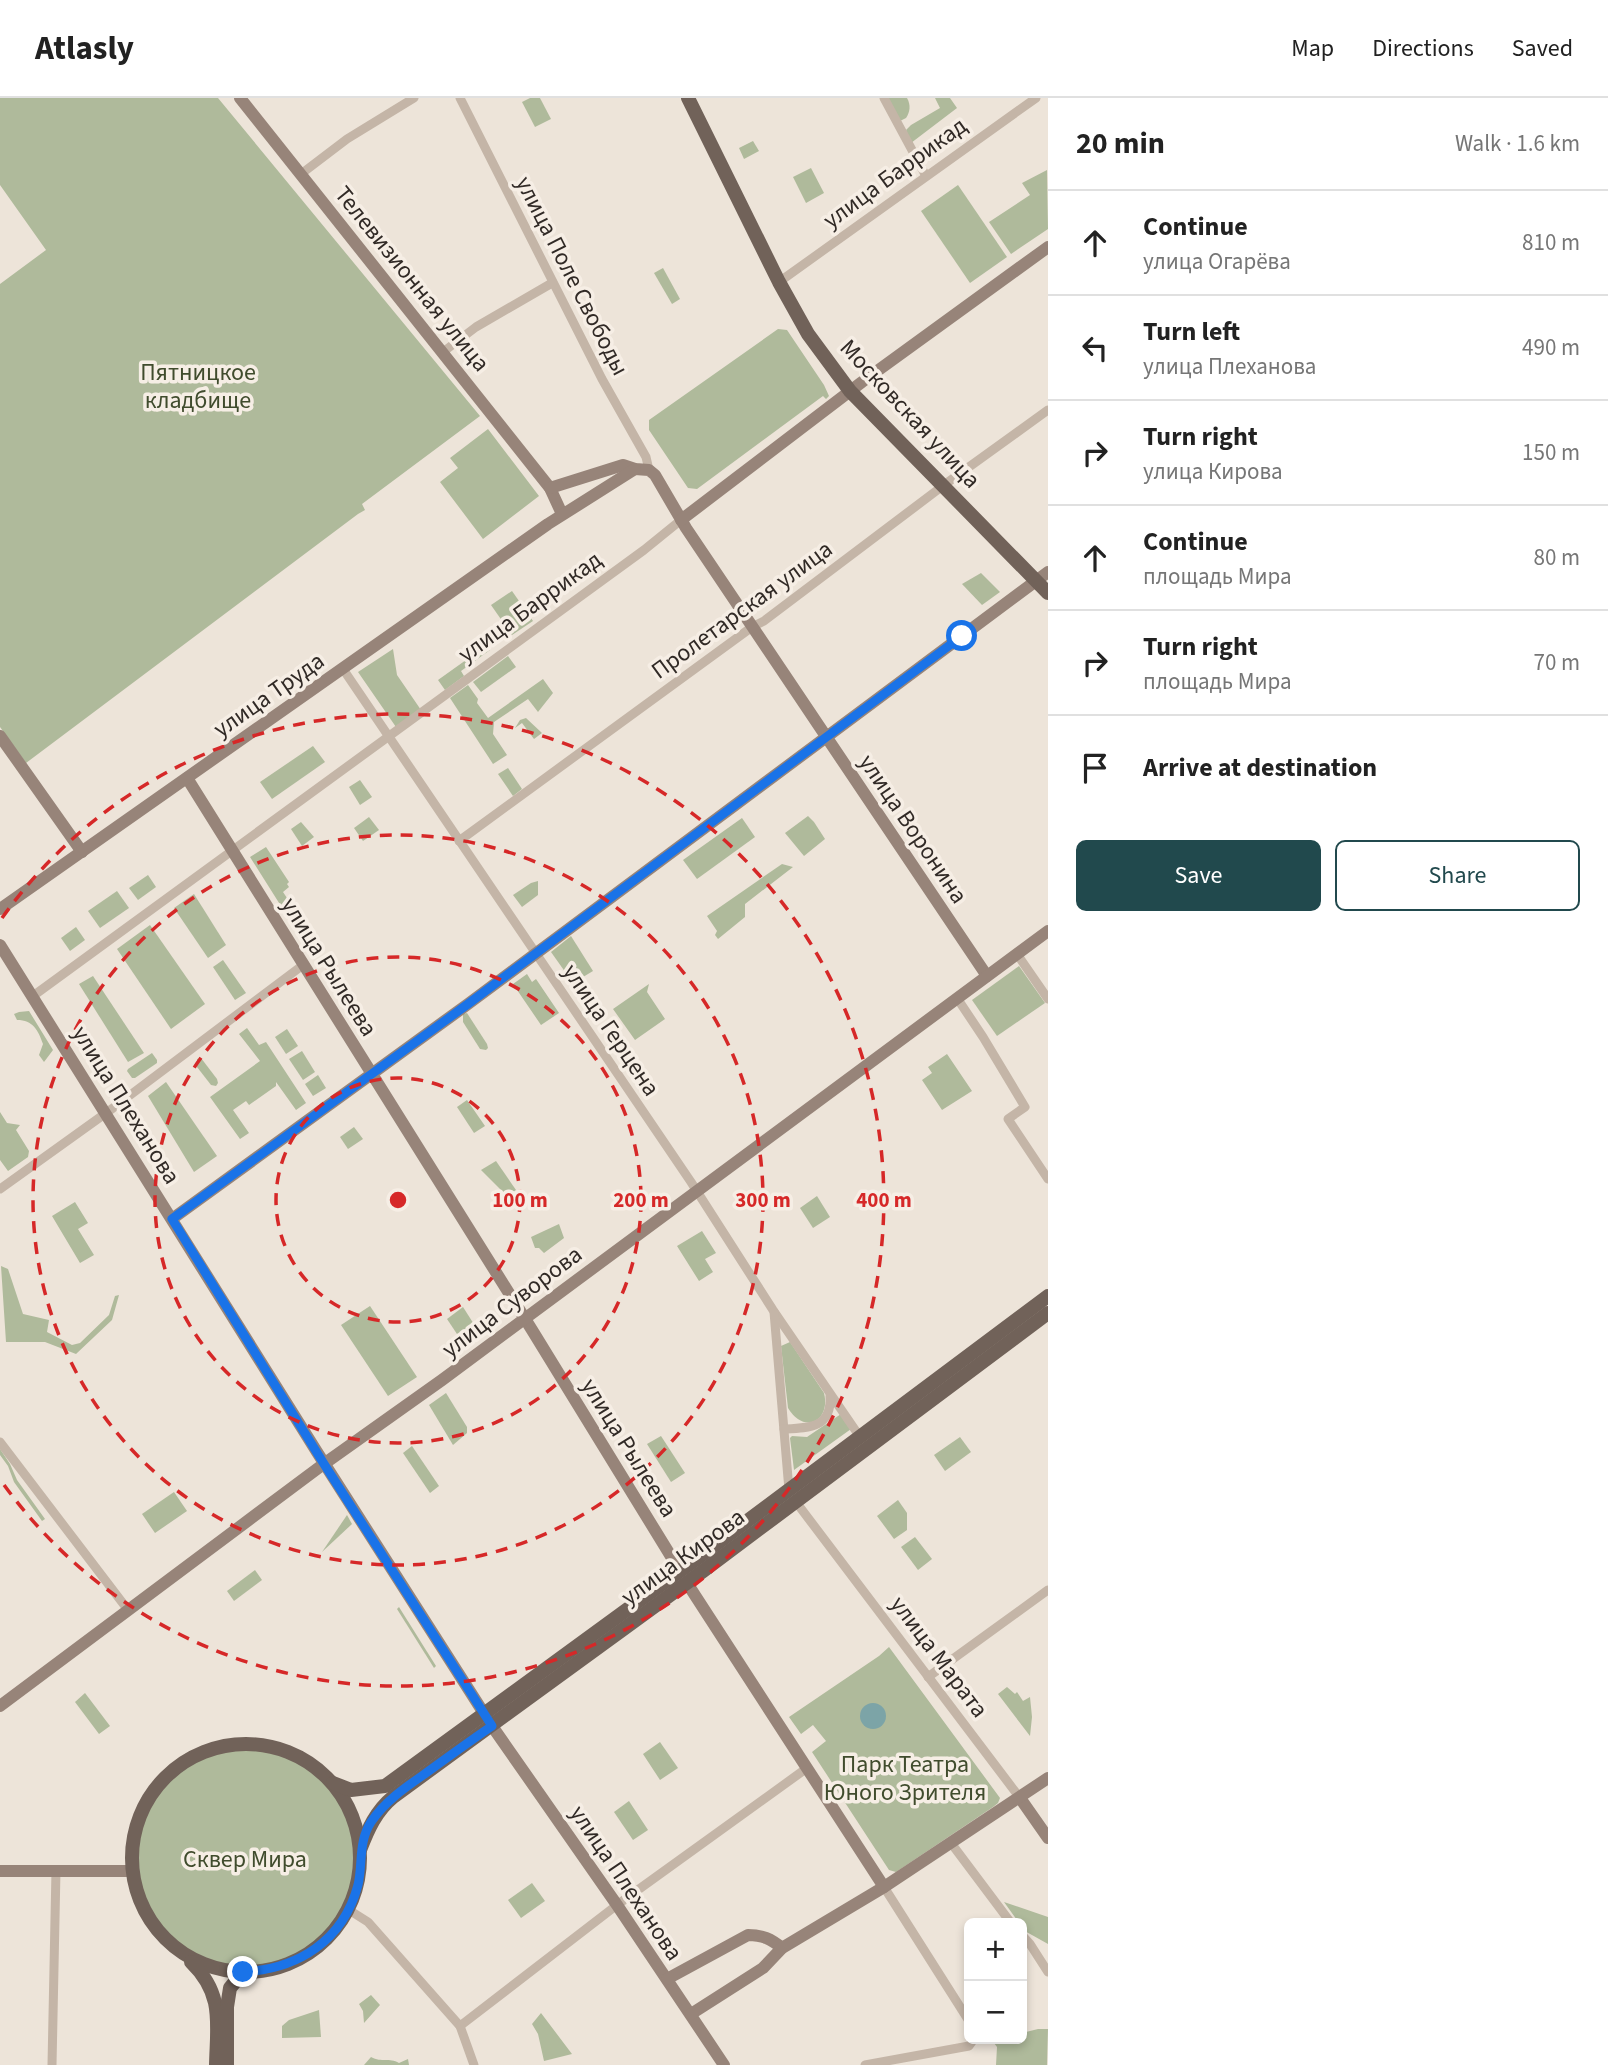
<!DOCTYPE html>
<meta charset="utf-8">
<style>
body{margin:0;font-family:"Source Sans 3",sans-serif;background:#f2f2f2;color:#222}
.controls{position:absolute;right:21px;bottom:21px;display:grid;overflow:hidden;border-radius:10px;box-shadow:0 4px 10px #0003}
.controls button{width:63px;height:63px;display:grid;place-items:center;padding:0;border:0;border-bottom:2px solid #e0e0e0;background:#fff;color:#222;font:35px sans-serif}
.stop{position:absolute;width:21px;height:21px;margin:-16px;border:5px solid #1a73e8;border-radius:50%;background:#fff}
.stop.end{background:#1a73e8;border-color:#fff;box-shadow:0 2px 7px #0008}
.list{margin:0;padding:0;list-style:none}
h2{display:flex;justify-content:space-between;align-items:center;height:91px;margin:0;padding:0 28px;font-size:30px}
h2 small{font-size:23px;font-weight:400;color:#767676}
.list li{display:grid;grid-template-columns:46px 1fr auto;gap:21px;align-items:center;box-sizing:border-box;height:105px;padding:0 28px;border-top:2px solid #e0e0e0}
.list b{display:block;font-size:26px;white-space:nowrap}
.list p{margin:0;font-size:23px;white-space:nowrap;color:#767676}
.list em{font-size:23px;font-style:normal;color:#767676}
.actions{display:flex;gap:14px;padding:21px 28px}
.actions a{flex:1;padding:16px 0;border:2px solid #21494d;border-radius:10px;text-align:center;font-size:24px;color:#21494d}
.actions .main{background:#21494d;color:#fff}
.icon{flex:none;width:38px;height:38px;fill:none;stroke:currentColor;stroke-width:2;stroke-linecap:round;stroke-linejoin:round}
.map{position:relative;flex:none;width:1048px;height:1967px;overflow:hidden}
header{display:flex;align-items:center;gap:42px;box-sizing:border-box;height:98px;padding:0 35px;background:#fff;border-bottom:2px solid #e0e0e0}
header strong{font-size:33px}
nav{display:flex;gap:38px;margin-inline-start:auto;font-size:24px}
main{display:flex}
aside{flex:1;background:#fff}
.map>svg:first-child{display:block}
.green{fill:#afba9b}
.water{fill:#7ca4a7}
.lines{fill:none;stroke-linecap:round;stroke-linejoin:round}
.street{stroke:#c4b5a7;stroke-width:9}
.secondary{stroke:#978479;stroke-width:12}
.primary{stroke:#716259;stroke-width:14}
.route{stroke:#1a73e8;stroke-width:9}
.ring{fill:none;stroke:#d62828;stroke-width:3.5;stroke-dasharray:12 9}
.labels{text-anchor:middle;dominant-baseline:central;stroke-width:7;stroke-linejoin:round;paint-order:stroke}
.street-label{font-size:24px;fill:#312a26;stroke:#f6eee5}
.park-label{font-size:24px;fill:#404c2d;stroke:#f6eee5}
.centre{fill:#d62828;stroke:#f6eee5;stroke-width:3.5}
.ring-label{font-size:21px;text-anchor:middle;font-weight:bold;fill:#d62828;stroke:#f6eee5;stroke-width:7;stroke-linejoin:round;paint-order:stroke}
</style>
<header>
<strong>Atlasly</strong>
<nav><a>Map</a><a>Directions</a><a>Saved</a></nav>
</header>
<main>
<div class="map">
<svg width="1048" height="1967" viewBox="0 0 1048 1967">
<rect width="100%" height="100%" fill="#ede4d9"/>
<g class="green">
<path d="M0 0H218L480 318 362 406 365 412 358 416 26 665 0 629V186L46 152 0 87Z"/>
<path d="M530 0H540L551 21 535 29 522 4Z"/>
<path d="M888 0H907C911 7 910 14 906 20L900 23Z"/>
<path d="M935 0H950L957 10 911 45 906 32 911 27 940 10Z"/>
<path d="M753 43 759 53 744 61 739 50Z"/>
<path d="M811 70 824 95 806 105 793 79Z"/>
<path d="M1047 72 1048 131 1011 156 989 124 1030 97 1022 85Z"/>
<path d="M958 87 1007 159 970 185 921 113Z"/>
<path d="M663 170 680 201 672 206 654 175Z"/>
<path d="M778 231 787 232 824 287 829 298 826 301 823 298 697 391 688 390 649 332V322Z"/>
<path d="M488 331 539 398 483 441 440 384 458 370 450 360Z"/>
<path d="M981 475 1000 494 982 507 962 486Z"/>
<path d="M512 493 533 523 512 537 491 507Z"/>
<path d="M487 547 490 552 461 573 464 578 445 592 438 582Z"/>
<path d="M393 551 397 577 421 612 396 629 358 574Z"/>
<path d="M508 558 516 569 481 594 473 584Z"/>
<path d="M543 581 553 595 538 614 528 601 494 624 493 636 507 657 493 666 450 600 468 587 478 601 477 605 488 620Z"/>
<path d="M526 620 542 635 534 641 522 625 515 630 520 622Z"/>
<path d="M313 648 325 664 272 701 260 684Z"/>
<path d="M508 670 522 691 513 698 498 676Z"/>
<path d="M360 682 372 699 360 707 349 689Z"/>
<path d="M808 718 814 724 825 741 804 758 785 735Z"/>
<path d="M369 719 379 732 363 743 354 730Z"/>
<path d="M742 720 755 739 697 781 683 762Z"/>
<path d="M301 724 314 739 302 748 291 731Z"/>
<path d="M266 749 289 784 287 786 289 789 283 794 307 830 298 835 250 759Z"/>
<path d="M782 766 793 769 745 806V819L718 841 715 837 717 833 707 818Z"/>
<path d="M148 777 156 789 138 802 129 790Z"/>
<path d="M538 783V797L522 809 513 797 531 785Z"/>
<path d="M117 793 129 810 100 830 88 813Z"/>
<path d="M194 796 226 847 208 860 174 810Z"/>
<path d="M150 827 205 906 171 931 117 851Z"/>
<path d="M76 829 85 842 70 853 61 840Z"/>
<path d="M571 838 593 873 573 885 551 854Z"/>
<path d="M223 862 246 895 235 902 213 869Z"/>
<path d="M1019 868 1045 905 997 938 972 902Z"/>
<path d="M527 876 532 884 536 881 559 915 541 927 513 886Z"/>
<path d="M93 878 144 955 128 964 79 886Z"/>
<path d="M649 886 647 894 665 921 635 942 613 911Z"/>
<path d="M29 913 53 952 44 964 39 957 43 946C38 932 33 922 17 922L14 916 19 914Z"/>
<path d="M467 915 487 946 488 950 486 952 480 951 463 924V916Z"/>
<path d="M247 930 259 947 266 944 306 1005 296 1012 276 984V988L249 1007 246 1003 233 1012 249 1035 240 1041 210 999 260 963 239 936Z"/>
<path d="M287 931 298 948 286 956 275 939Z"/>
<path d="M302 953 315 974 303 982 289 961Z"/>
<path d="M152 955 157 962V965L135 980H132L127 973 128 971Z"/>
<path d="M947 956 972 993 942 1012 922 982 932 975 928 969Z"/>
<path d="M201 960 217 981 218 985 216 988 211 987 197 969V961Z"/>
<path d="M634 966 654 994 646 999 639 988 643 985 632 968Z"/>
<path d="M318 977 326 990 313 998 305 986Z"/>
<path d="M166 984 217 1058 194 1074 148 998Z"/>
<path d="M467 1002 485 1028 474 1035 457 1009Z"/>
<path d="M0 1014 7 1025 20 1027 16 1032 29 1053 28 1059 8 1073 0 1062Z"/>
<path d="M354 1029 363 1041 348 1051 340 1039Z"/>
<path d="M496 1063 516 1092 507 1098 481 1072Z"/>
<path d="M817 1098 830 1119 813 1130 800 1110Z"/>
<path d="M75 1104 88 1125 78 1131 94 1157 80 1165 52 1118Z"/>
<path d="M559 1126 564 1140 544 1155 539 1150H535L531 1139Z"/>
<path d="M702 1133 716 1155 705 1161 713 1174 699 1183 677 1148Z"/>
<path d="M1 1168 8 1171 23 1216 49 1222 47 1234 72 1247 80 1245 109 1217 115 1198 119 1197 112 1222 76 1256 45 1244H6Z"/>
<path d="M370 1208 417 1279 388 1298 341 1227Z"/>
<path d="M463 1209 477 1231 461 1242 447 1221Z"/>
<path d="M790 1244 824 1295C831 1323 804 1337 788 1310L781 1248Z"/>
<path d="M446 1295 467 1329V1335L453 1347 429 1307Z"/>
<path d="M841 1316 851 1331 794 1372 790 1340 792 1338 807 1339Z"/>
<path d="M661 1338 685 1375 671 1384 647 1346Z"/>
<path d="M960 1339 971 1354 945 1373 934 1357Z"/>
<path d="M412 1348 439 1388 430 1395 403 1355Z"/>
<path d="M0 1351 10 1366 17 1382 45 1421 42 1423 14 1384 8 1368 0 1357Z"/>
<path d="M174 1394 187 1413 155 1435 142 1416Z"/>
<path d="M898 1402 907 1415V1432L894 1441 877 1418Z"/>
<path d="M347 1417 352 1426 322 1454Z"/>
<path d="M915 1439 932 1461 918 1472 901 1449Z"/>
<path d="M255 1472 262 1482 234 1503 227 1493Z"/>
<path d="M399 1509 436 1568 434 1570 397 1511Z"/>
<path d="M889 1549 1000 1700 998 1705 993 1709 896 1774 889 1772 812 1654 826 1643 813 1627 801 1636 789 1619 879 1558Z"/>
<path d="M1007 1589 1015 1596 1017 1594 1023 1603 1030 1599 1032 1619 1030 1638 998 1596Z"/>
<path d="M85 1595 110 1628 99 1636 75 1604Z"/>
<path d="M660 1644 678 1670 660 1682 643 1656Z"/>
<circle cx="245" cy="1760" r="109"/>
<path d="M629 1703 648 1732 633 1742 614 1714Z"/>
<path d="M532 1785 545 1803 521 1820 508 1802Z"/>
<path d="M1004 1804 1048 1819V1846L1023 1832 1022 1825H1019Z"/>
<path d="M371 1897 380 1907 364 1925 363 1913 359 1906Z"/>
<path d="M319 1912 321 1939 282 1940V1928L289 1922Z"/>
<path d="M541 1915 572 1956 544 1963 538 1936 532 1926Z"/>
<path d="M1038 1931H1048L1047 1967H996L997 1949 991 1941H1022V1935Z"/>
<path d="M371 1959C382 1965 389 1959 399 1965L408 1961 409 1967H364Z"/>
</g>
<circle class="water" cx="873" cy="1618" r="13"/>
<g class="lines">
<g class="street">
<path d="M460 0 602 281 646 359 649 372"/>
<path d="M884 0 926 78"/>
<path d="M301 76 347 41 414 0"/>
<path d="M779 184 1036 0"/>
<path d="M443 254 476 229 552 185"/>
<path d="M343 571 691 1084 773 1212 860 1339"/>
<path d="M459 743 752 529 764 523 944 387 1048 312"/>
<path d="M1017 856 1048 901"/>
<path d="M33 898 644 452 681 422"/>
<path d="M957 900 983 939 1025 1009 1008 1021 1048 1081"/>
<path d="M0 1091 113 1010 303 867"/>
<path d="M774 1214 789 1392"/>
<path d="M784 1331C809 1330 832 1330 830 1298"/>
<path d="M0 1344 128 1512"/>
<path d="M796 1404 1020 1700"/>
<path d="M928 1579 1048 1492"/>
<path d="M951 1745 1011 1825"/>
<path d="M884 1789 969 1923"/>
<path d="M349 1812 368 1824 460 1928 474 1967"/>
<path d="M1022 1837 1030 1846 1048 1874"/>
<path d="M460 1928 617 1807 807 1670"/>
<path d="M52 1967 56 1772"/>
<path d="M865 1967 969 1948 974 1941"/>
</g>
<g class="secondary">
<path d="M240 0 550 390 562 416"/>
<path d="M550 390 623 367 635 371 649 372 655 377 686 430 987 878"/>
<path d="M681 422 862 284 1048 149"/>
<path d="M0 638 82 754"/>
<path d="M187 680 532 1232 680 1473"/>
<path d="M0 811 548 426 635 371"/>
<path d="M0 847 317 1354 485 1617"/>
<path d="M172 1121 468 906 1048 474"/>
<path d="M687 1485 884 1789"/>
<path d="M0 1608 321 1368 442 1282 1048 833"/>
<path d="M492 1628 617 1807 724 1967"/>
<path d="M1020 1700 1048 1740"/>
<path d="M0 1773H133"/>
<path d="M667 1881 748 1837C763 1837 771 1841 782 1850"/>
<path d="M691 1916 763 1870 782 1850 884 1789 1048 1680"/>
</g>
<g class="primary">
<path d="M688 0 779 184 808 236 850 293 1048 495"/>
<circle cx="246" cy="1760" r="114"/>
<path d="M333 1685 351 1692 385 1688 695 1462 1048 1198"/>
<path d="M360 1752C368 1731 376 1713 393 1699L703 1473 1048 1215"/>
<path d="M191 1864C224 1896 217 1925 216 1967"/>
<path d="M227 1967V1909L230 1890 243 1874"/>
</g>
</g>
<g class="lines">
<path class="route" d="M243 1874C298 1871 343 1843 358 1787 363 1766 358 1744 371 1724 385 1703 406 1689 426 1675 448 1659 470 1643 492 1628L324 1366 172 1121 468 906 962 538"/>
</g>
<g class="ring">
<circle cx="398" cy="1102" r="122"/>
<circle cx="398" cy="1102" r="243"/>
<circle cx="398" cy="1102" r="365"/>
<path d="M2 820A486 486 0 1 1 2 1384"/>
</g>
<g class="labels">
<g class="street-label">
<text transform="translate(895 75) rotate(-36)">улица Баррикад</text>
<text transform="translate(572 178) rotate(63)">улица Поле Свободы</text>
<text transform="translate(412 181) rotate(51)">Телевизионная улица</text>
<text transform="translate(910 316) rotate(47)">Московская улица</text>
<text transform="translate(530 509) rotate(-36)">улица Баррикад</text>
<text transform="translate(742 512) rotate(-36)">Пролетарская улица</text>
<text transform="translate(269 597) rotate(-35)">улица Труда</text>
<text transform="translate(913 731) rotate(56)">улица Воронина</text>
<text transform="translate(329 869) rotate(58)">улица Рылеева</text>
<text transform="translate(611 932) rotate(56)">улица Герцена</text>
<text transform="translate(126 1007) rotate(58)">улица Плеханова</text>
<text transform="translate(512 1204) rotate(-37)">улица Суворова</text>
<text transform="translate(629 1350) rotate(58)">улица Рылеева</text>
<text transform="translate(683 1459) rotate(-36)">улица Кирова</text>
<text transform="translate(939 1559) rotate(53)">улица Марата</text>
<text transform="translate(626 1785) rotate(56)">улица Плеханова</text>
</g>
<g class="park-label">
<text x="198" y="274">Пятницкое<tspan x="198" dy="28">кладбище</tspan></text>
<text x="905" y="1666">Парк Театра<tspan x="905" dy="28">Юного Зрителя</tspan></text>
<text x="245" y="1761">Сквер Мира</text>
</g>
</g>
<circle cx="398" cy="1102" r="10" class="centre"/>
<g class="ring-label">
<text x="520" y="1109">100 m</text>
<text x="641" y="1109">200 m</text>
<text x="763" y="1109">300 m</text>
<text x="884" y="1109">400 m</text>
</g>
</svg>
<div class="controls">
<button>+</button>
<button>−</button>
</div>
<div class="stop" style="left:962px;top:538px"></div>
<div class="stop end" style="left:243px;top:1874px"></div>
</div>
<aside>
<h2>20 min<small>Walk · 1.6 km</small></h2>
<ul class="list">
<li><svg class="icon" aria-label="ahead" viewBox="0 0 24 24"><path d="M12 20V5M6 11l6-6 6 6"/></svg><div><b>Continue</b><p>улица Огарёва</p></div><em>810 m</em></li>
<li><svg class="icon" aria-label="left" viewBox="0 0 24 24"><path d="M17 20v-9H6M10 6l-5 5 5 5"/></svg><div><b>Turn left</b><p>улица Плеханова</p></div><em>490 m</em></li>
<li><svg class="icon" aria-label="right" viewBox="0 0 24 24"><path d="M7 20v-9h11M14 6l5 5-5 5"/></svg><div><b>Turn right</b><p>улица Кирова</p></div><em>150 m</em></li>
<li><svg class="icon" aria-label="ahead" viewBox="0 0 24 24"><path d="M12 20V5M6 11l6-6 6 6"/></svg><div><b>Continue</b><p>площадь Мира</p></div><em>80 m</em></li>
<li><svg class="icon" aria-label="right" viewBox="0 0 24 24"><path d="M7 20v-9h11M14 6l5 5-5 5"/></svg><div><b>Turn right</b><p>площадь Мира</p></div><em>70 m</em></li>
<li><svg class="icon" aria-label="arrive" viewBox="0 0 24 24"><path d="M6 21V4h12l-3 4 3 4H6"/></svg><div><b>Arrive at destination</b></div></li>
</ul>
<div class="actions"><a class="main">Save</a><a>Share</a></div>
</aside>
</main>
